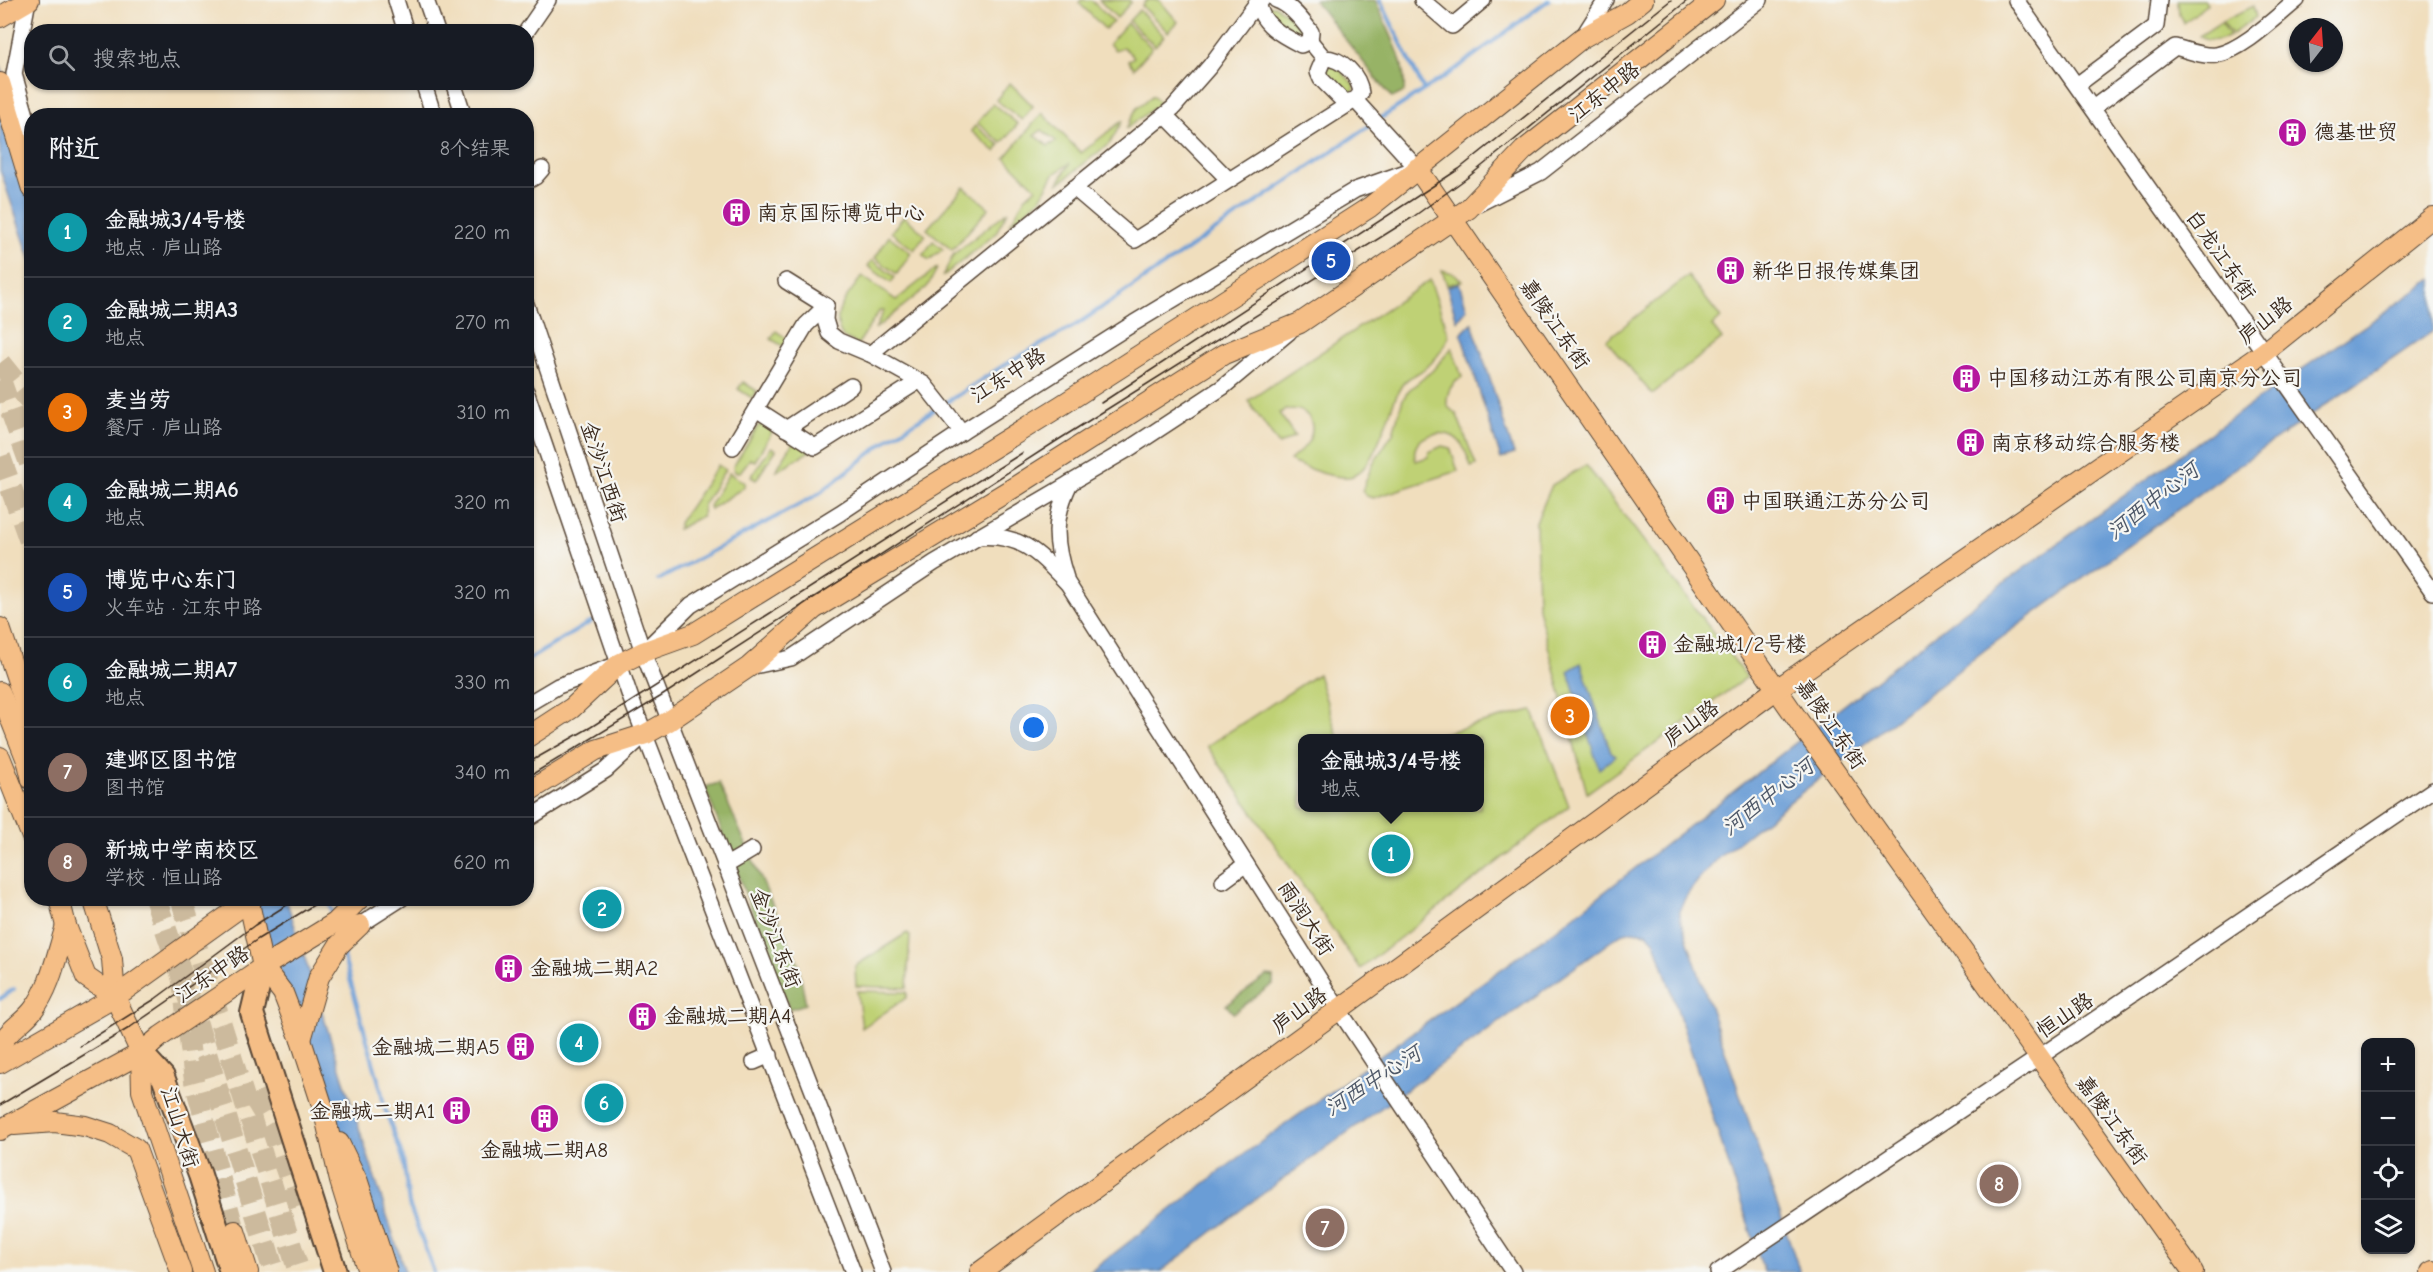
<!DOCTYPE html>
<html lang="zh">
<meta charset="utf-8">
<style>
body{margin:0;font-family:"Comic Neue","LXGW WenKai TC",sans-serif;background:#20242c;color:#f1f3f6}
.controls{position:absolute;right:18px;bottom:18px;display:grid;overflow:hidden;border-radius:12px;box-shadow:0 2px 4px #0004}
.controls button{width:54px;height:54px;display:grid;place-items:center;padding:0;border:0;border-bottom:2px solid #363941;background:#171b24;color:#f1f3f6;font:30px sans-serif}
.compass{position:absolute;left:2289px;top:18px;width:54px;height:54px;border-radius:50%;background:#171b24;box-shadow:0 2px 4px #0004;rotate:17deg}
.you{position:absolute;left:1034px;top:728px;width:21px;height:21px;margin:-15px;border:4px solid #fff;border-radius:50%;background:#1a73e8;box-shadow:0 0 0 9px #1a73e833}
.badge{display:grid;place-items:center;width:39px;height:39px;border-radius:50%;background:#b45309;color:#fff;font-size:20px;font-weight:700}
.pin{position:absolute;translate:-50% -50%;border:3px solid #fff;box-shadow:0 2px 6px #0006}
.popup{position:absolute;left:1298px;top:734px;width:186px;height:78px;box-sizing:border-box;display:grid;place-content:center;border-radius:12px;background:#171b24;filter:drop-shadow(0 2px 4px #0005);font-size:20px;white-space:nowrap;color:#9ea1a6}
.popup b{font-size:22px;color:#f1f3f6}
.popup::after{content:'';position:absolute;left:50%;top:100%;margin-left:-12px;border:12px solid transparent;border-top-color:#171b24}
.list{margin:0;padding:0;list-style:none}
h2{display:flex;justify-content:space-between;align-items:center;height:78px;margin:0;padding:0 24px;font-size:26px}
h2 small{font-size:20px;font-weight:400;color:#9ea1a6}
.list li{display:grid;grid-template-columns:39px 1fr auto;gap:18px;align-items:center;box-sizing:border-box;height:90px;padding:0 24px;border-top:2px solid #363941}
.list b{display:block;font-size:22px;white-space:nowrap}
.list p{margin:0;font-size:20px;white-space:nowrap;color:#9ea1a6}
.list em{font-size:20px;font-style:normal;color:#9ea1a6}
.icon{flex:none;width:33px;height:33px;fill:none;stroke:currentColor;stroke-width:2;stroke-linecap:round;stroke-linejoin:round}
.map{position:relative;flex:none;width:2433px;height:1272px;overflow:hidden}
.search{position:absolute;background:#171b24;box-shadow:0 2px 4px #0004;left:24px;top:24px;width:510px;height:66px;display:flex;align-items:center;gap:15px;box-sizing:border-box;padding:0 21px;border-radius:24px;color:#9ea1a6;font-size:22px}
.panel{position:absolute;background:#171b24;box-shadow:0 2px 4px #0004;left:24px;top:108px;width:510px;height:798px;border-radius:24px}
.map>svg:first-child{display:block}
.green{fill:#bfd175;stroke:#7d7e4a;stroke-width:1.5;fill-rule:evenodd}
.forest{fill:#97b366;stroke:#696e42;stroke-width:1.5}
.water{fill:#6b9dd6;stroke:#53647a;stroke-width:1.5}
.lines{fill:none;stroke-linecap:round;stroke-linejoin:round}
.stream{stroke:#6b9dd6;stroke-width:4}
.major-tunnel{stroke:#ccba9d;stroke-width:20;stroke-dasharray:20 10;stroke-linecap:butt}
.highway-tunnel{stroke:#ccba9d;stroke-width:22;stroke-dasharray:22 11;stroke-linecap:butt}
.minor-casing{stroke:#564536;stroke-width:18}
.major-casing{stroke:#564536;stroke-width:22}
.highway-casing{stroke:#564536;stroke-width:26}
.minor{stroke:#fff;stroke-width:15}
.major{stroke:#f5be86;stroke-width:20}
.highway{stroke:#f5be86;stroke-width:22}
.tram{stroke:#3b2a1e;stroke-width:1.5}
.labels{text-anchor:middle;dominant-baseline:central;stroke-width:4.5;stroke-linejoin:round;paint-order:stroke}
.street-label{font-size:21px;fill:#3b2a1e;stroke:#f6f6f2}
.poi-label{font-size:21px;fill:#3b2a1e;stroke:#f6f6f2;text-anchor:start}
.water-label{font-size:22px;font-style:italic;fill:#4e5868;stroke:#f6f6f2}
</style>
<div class="map">
<svg width="2433" height="1272" viewBox="0 0 2433 1272">
<rect width="100%" height="100%" fill="#f6f6f2"/>
<filter id="ink" filterUnits="userSpaceOnUse"><feTurbulence type="fractalNoise" baseFrequency=".0167" numOctaves="2"/><feDisplacementMap in="SourceGraphic" scale="12" xChannelSelector="R" yChannelSelector="G"/><feConvolveMatrix kernelMatrix="1 2 1 2 8 2 1 2 1" color-interpolation-filters="sRGB"/></filter>
<filter id="wash" filterUnits="userSpaceOnUse"><feTurbulence type="fractalNoise" baseFrequency=".008" numOctaves="4" result="noise"/><feDisplacementMap in="SourceGraphic" scale="24" xChannelSelector="R" yChannelSelector="G"/><feGaussianBlur stdDeviation="1.35" result="paint"/><feColorMatrix in="noise" values="0 0 0 0 0 0 0 0 0 0 0 0 0 0 0 0 0 1.4 0 .05"/><feComposite in="paint" operator="in"/></filter>
<g filter="url(#wash)">
<rect width="100%" height="100%" fill="#f0debd"/>
<g class="green">
<path d="M1081 0H1091L1113 22 1105 29 1079 3Z"/>
<path d="M1099 0H1129L1131 2 1117 18Z"/>
<path d="M1147 0H1159L1178 22 1168 32 1142 6Z"/>
<path d="M2178 0H2203L2207 4 2184 23 2179 15Z"/>
<path d="M1268 6H1276L1301 25 1305 37 1295 38 1269 16Z"/>
<path d="M2253 6 2256 17 2232 34 2222 21Z"/>
<path d="M1139 10 1164 36 1155 46 1129 21Z"/>
<path d="M2221 22 2230 35C2220 41 2208 43 2199 36Z"/>
<path d="M1127 23 1152 48 1134 68 1128 61 1134 57 1123 47 1115 50 1109 44Z"/>
<path d="M1334 63 1355 86 1352 96H1346L1327 74 1326 68Z"/>
<path d="M1010 83 1033 106 1022 120 996 100Z"/>
<path d="M1153 95 1160 103 1126 129 1136 109Z"/>
<path d="M993 104 1018 124 1002 143 977 123Z"/>
<path d="M1042 113 1081 153 1123 120 1110 143 1057 185 1070 163 1054 174 1040 199 1010 224 1025 198 1036 188 1005 158ZM1042 130 1056 141V142L1048 146 1035 135Z"/>
<path d="M975 126 1000 145 996 152 971 131Z"/>
<path d="M964 187 989 208 952 250 927 229Z"/>
<path d="M1008 211 995 234 942 277 954 254Z"/>
<path d="M904 216 925 235 914 250 891 232Z"/>
<path d="M889 236 911 253 897 274 875 258Z"/>
<path d="M933 241 943 249 929 260 923 255Z"/>
<path d="M872 260 895 277 891 283 868 266Z"/>
<path d="M938 267 927 287 875 329 884 310H880L858 344 843 337C828 313 848 297 862 276L896 300Z"/>
<path d="M1442 270 1455 274 1462 281 1447 285Z"/>
<path d="M1688 276 1721 318 1712 326 1722 339 1652 394 1606 340Z"/>
<path d="M1430 280 1449 336C1443 349 1436 361 1424 369 1417 375 1408 376 1402 385 1388 405 1376 476 1347 477 1330 478 1309 468 1293 463L1290 460C1296 455 1304 449 1308 442 1321 420 1301 401 1279 413L1295 436 1279 445 1248 401Z"/>
<path d="M776 331 789 340 784 347 771 339Z"/>
<path d="M1452 348 1462 377C1451 384 1446 392 1447 406L1457 415 1476 465 1471 467C1468 459 1466 448 1459 441 1444 425 1407 436 1416 461L1428 457 1429 452 1442 446 1450 448 1458 471 1373 498 1367 496 1362 491 1373 463 1393 433 1403 399 1409 390 1432 371Z"/>
<path d="M743 382 757 391 752 398 738 389Z"/>
<path d="M763 423 775 427 755 461 750 459 740 472H735L733 467 758 426Z"/>
<path d="M794 441 810 451 775 472Z"/>
<path d="M771 447 776 450 756 480 751 477Z"/>
<path d="M718 465 725 470 703 505 702 516 678 529 679 523Z"/>
<path d="M1586 465 1747 677 1587 793 1538 608 1536 522 1552 485ZM1581 664 1611 753 1615 756 1599 768Z"/>
<path d="M729 473 745 483 743 488 710 509 709 506Z"/>
<path d="M1318 674 1338 738H1302V808H1480V738H1425L1532 710 1569 806 1360 969 1207 746Z"/>
<path d="M907 933 910 936 907 988 856 986 855 966Z"/>
<path d="M857 991 907 992V997L862 1028Z"/>
</g>
<g class="forest">
<path d="M1314 0H1375C1387 29 1407 60 1404 92L1392 98Z"/>
<path d="M719 783 798 963 806 1004 789 1009 705 787Z"/>
<path d="M1267 976 1273 977V984L1233 1013 1226 1005Z"/>
</g>
<g class="water">
<path d="M0 64 31 155V261L0 170Z"/>
<path d="M2433 279V331L2253 455 1986 649 1719 857C1708 870 1681 896 1680 912 1679 917 1682 923 1683 927L1800 1272H1764L1655 942 1647 933 1632 931 1621 934 1246 1206 1160 1272H1090L1226 1167 1557 929 1965 611 2234 416Z"/>
<path d="M1459 283 1467 309 1457 321 1447 287Z"/>
<path d="M1472 323 1514 454 1501 459 1461 334Z"/>
<path d="M1581 663 1611 753 1616 756 1599 769 1568 671Z"/>
<path d="M254 899H286L405 1272H370L292 1006Z"/>
</g>
<g class="lines">
<g class="stream">
<path d="M1380 0 1424 90"/>
<path d="M1378 120 1453 71 1549 0"/>
<path d="M944 404 1006 364 1076 325 1372 124"/>
<path d="M658 580 817 495 890 438 937 408"/>
<path d="M526 661 592 621"/>
<path d="M328 898 333 917"/>
<path d="M342 951 381 1090 384 1106 403 1158 409 1204 434 1272"/>
<path d="M0 999 14 989"/>
</g>
</g>
</g>
<g filter="url(#ink)">
<g class="lines">
<path class="major-tunnel" d="M181 973 194 1081 235 1231"/>
<g class="highway-tunnel">
<path d="M0 363 32 403"/>
<path d="M0 380 32 469"/>
<path d="M0 457 32 547"/>
<path d="M155 898 181 973 274 1272"/>
<path d="M181 898 299 1272"/>
<path d="M253 1095 271 1125 301 1212"/>
</g>
<defs>
<g id="minor">
<path d="M28 0 14 74 32 136"/>
<path d="M396 0 406 32"/>
<path d="M426 0 437 32"/>
<path d="M1262 0 1259 1C1258 23 1283 36 1301 45L1310 41 1311 32C1303 21 1290 4 1276 0"/>
<path d="M1422 0 1452 26 1483 0"/>
<path d="M2016 0 2433 592"/>
<path d="M526 32 548 0"/>
<path d="M1582 38 1606 0"/>
<path d="M1310 41 1324 58C1342 58 1359 75 1361 93L1355 100 1344 102 1321 79 1318 72 1324 58"/>
<path d="M423 82 434 116"/>
<path d="M453 82 464 116"/>
<path d="M2077 85 2156 26 2159 0"/>
<path d="M2093 108 2175 47C2187 50 2203 57 2216 55 2243 50 2276 17 2297 0"/>
<path d="M1165 115 1228 179"/>
<path d="M526 182 535 177 542 169"/>
<path d="M1476 205 1541 172 1760 0"/>
<path d="M786 281 826 306"/>
<path d="M526 304 643 652 883 1272"/>
<path d="M826 306 825 320 829 333 839 341 870 354 924 384 962 432"/>
<path d="M870 354 1173 108 1210 66 1259 0"/>
<path d="M526 391 631 699 853 1272"/>
<path d="M756 409 815 447 919 381"/>
<path d="M786 429 851 386"/>
<path d="M733 447 806 325 826 306"/>
<path d="M977 537C1022 533 1039 554 1068 584L1339 1010 1513 1272"/>
<path d="M1066 578C1054 542 1053 518 1070 483"/>
<path d="M645 650 691 605 840 513 962 432 1134 323 1355 190 1417 168 1355 100 1135 240 1074 188"/>
<path d="M749 667 791 658 934 563 1130 448 1223 387 1289 332"/>
<path d="M526 705 558 686 613 666"/>
<path d="M526 820 606 770 643 736"/>
<path d="M725 866 752 850"/>
<path d="M1223 881 1246 864"/>
<path d="M350 924 360 925 402 898"/>
<path d="M754 1062 770 1055"/>
<path d="M1718 1272 2038 1058 2433 790"/>
</g>
<g id="major">
<path d="M0 17 29 0"/>
<path d="M0 83 32 189"/>
<path d="M1417 168 1807 733 2193 1272"/>
<path d="M0 628 32 724"/>
<path d="M0 692 28 763 32 780"/>
<path d="M526 738 572 708 619 664 643 652 693 634 1062 405 1370 207 1582 38 1627 13 1643 0"/>
<path d="M0 757 32 837"/>
<path d="M526 793 596 750 646 734 669 721 749 667 814 609 1018 485 1224 354 1300 323 1468 209 1524 150 1714 0"/>
<path d="M59 898 66 926 86 977 115 997"/>
<path d="M93 898 112 959 115 997 141 1053 142 1091 203 1272"/>
<path d="M248 898 263 967 283 993 301 1040 323 1108 340 1181 368 1272"/>
<path d="M301 1040 319 977 339 945 360 925"/>
<path d="M0 1045C8 1030 23 1023 33 1010 51 987 57 953 66 926"/>
<path d="M0 1063 115 997 253 898"/>
<path d="M14 1125 55 1122 85 1126 110 1134 136 1149 181 1272"/>
<path d="M0 1130 141 1053 161 1036 263 967 335 923 360 898"/>
<path d="M339 1143 358 1182 387 1272"/>
<path d="M235 1231 248 1272"/>
<path d="M980 1272 1777 689 2263 353 2433 217"/>
<path d="M2431 1272 2433 1271"/>
</g>
<g id="highway">
<path d="M246 898 248 902"/>
<path d="M263 967 252 1013 335 1272"/>
<path d="M141 1053 163 1077 200 1175 231 1272"/>
</g>
</defs>
<use href="#minor" class="minor-casing"/>
<use href="#major" class="major-casing"/>
<use href="#highway" class="highway-casing"/>
<use href="#minor" class="minor"/>
<use href="#major" class="major"/>
<use href="#highway" class="highway"/>
<g class="tram">
<path d="M1101 403 1459 169 1671 0"/>
<path d="M526 764 591 727 1022 453"/>
<path d="M526 778 660 697 1058 440 1413 217 1467 178 1688 0"/>
<path d="M80 1046 155 999 255 925 298 898"/>
<path d="M0 1105 129 1028 258 939 325 898"/>
</g>
</g>
</g>
<defs>
<symbol id="building-disc" viewBox="-11 -11 22 22"><circle r="9.5" fill="#b5179e" stroke="#f6f6f2"/><path d="M-4-6H4V6H1V3H-1V6H-4ZM-2.5-4.3h1.7v1.8h-1.7ZM.8-4.3h1.7v1.8H.8ZM-2.5-1h1.7V.8h-1.7ZM.8-1h1.7V.8H.8Z" fill="#fff"/></symbol>
</defs>
<g fill-rule="evenodd">
<use href="#building-disc" x="2276" y="116" width="33" height="33"/>
<use href="#building-disc" x="720" y="196" width="33" height="33"/>
<use href="#building-disc" x="1714" y="254" width="33" height="33"/>
<use href="#building-disc" x="1950" y="362" width="33" height="33"/>
<use href="#building-disc" x="1954" y="426" width="33" height="33"/>
<use href="#building-disc" x="1704" y="484" width="33" height="33"/>
<use href="#building-disc" x="1636" y="628" width="33" height="33"/>
<use href="#building-disc" x="492" y="952" width="33" height="33"/>
<use href="#building-disc" x="626" y="1000" width="33" height="33"/>
<use href="#building-disc" x="504" y="1030" width="33" height="33"/>
<use href="#building-disc" x="440" y="1094" width="33" height="33"/>
<use href="#building-disc" x="528" y="1102" width="33" height="33"/>
</g>
<g class="labels">
<g class="street-label">
<text transform="translate(1604 92) rotate(-38)">江东中路</text>
<text transform="translate(2221 255) rotate(55)">白龙江东街</text>
<text transform="translate(2265 320) rotate(-38)">庐山路</text>
<text transform="translate(1555 324) rotate(55)">嘉陵江东街</text>
<text transform="translate(1008 375) rotate(-32)">江东中路</text>
<text transform="translate(604 472) rotate(72)">金沙江西街</text>
<text transform="translate(1691 723) rotate(-36)">庐山路</text>
<text transform="translate(1831 724) rotate(55)">嘉陵江东街</text>
<text transform="translate(1306 918) rotate(57)">雨润大街</text>
<text transform="translate(776 938) rotate(69)">金沙江东街</text>
<text transform="translate(212 974) rotate(-34)">江东中路</text>
<text transform="translate(1299 1010) rotate(-36)">庐山路</text>
<text transform="translate(2065 1015) rotate(-34)">恒山路</text>
<text transform="translate(2112 1120) rotate(54)">嘉陵江东街</text>
<text transform="translate(180 1127) rotate(73)">江山大街</text>
</g>
<g class="poi-label">
<text x="2314" y="132">德基世贸</text>
<text x="757" y="213">南京国际博览中心</text>
<text x="1752" y="271">新华日报传媒集团</text>
<text x="1987" y="378">中国移动江苏有限公司南京分公司</text>
<text x="1991" y="443">南京移动综合服务楼</text>
<text x="1741" y="501">中国联通江苏分公司</text>
<text x="1673" y="644">金融城1/2号楼</text>
<text x="530" y="968">金融城二期A2</text>
<text x="664" y="1016">金融城二期A4</text>
<text x="500" y="1047" text-anchor="end">金融城二期A5</text>
<text x="435" y="1111" text-anchor="end">金融城二期A1</text>
<text x="544" y="1150" text-anchor="middle">金融城二期A8</text>
</g>
<g class="water-label">
<text transform="translate(2153 501) rotate(-38)">河西中心河</text>
<text transform="translate(1768 797) rotate(-38)">河西中心河</text>
<text transform="translate(1373 1081) rotate(-33)">河西中心河</text>
</g>
</g>
</svg>
<div class="controls">
<button>+</button>
<button>−</button>
<button><svg class="icon" aria-label="locate" viewBox="0 0 24 24"><circle cx="12" cy="12" r="6"/><path d="M12 2v4M12 18v4M2 12h4M18 12h4"/></svg></button>
<button><svg class="icon" aria-label="layers" viewBox="0 0 24 24"><path d="M12 4l9 5-9 5-9-5zM3 14l9 5 9-5"/></svg></button>
</div>
<svg class="compass" viewBox="-18 -18 36 36"><path d="M0-13l5 13h-10z" fill="#e53935"/><path d="M0 13l5-13h-10z" fill="#9ea1a6"/></svg>
<div class="you"></div>
<div class="pin badge" style="left:1391px;top:854px;background:#0f9aa8">1</div>
<div class="popup"><b>金融城3/4号楼</b>地点</div>
<div class="pin badge" style="left:602px;top:909px;background:#0f9aa8">2</div>
<div class="pin badge" style="left:1570px;top:716px;background:#e8710a">3</div>
<div class="pin badge" style="left:579px;top:1043px;background:#0f9aa8">4</div>
<div class="pin badge" style="left:1331px;top:261px;background:#1a4fb4">5</div>
<div class="pin badge" style="left:604px;top:1103px;background:#0f9aa8">6</div>
<div class="pin badge" style="left:1325px;top:1228px;background:#8d6e63">7</div>
<div class="pin badge" style="left:1999px;top:1184px;background:#8d6e63">8</div>
<div class="search"><svg class="icon" aria-label="search" viewBox="0 0 24 24"><circle cx="10" cy="10" r="6"/><path d="M15 15l6 6"/></svg>搜索地点</div>
<section class="panel">
<h2>附近<small>8个结果</small></h2>
<ul class="list">
<li><span class="badge" style="background:#0f9aa8">1</span><div><b>金融城3/4号楼</b><p>地点 · 庐山路</p></div><em>220 m</em></li>
<li><span class="badge" style="background:#0f9aa8">2</span><div><b>金融城二期A3</b><p>地点</p></div><em>270 m</em></li>
<li><span class="badge" style="background:#e8710a">3</span><div><b>麦当劳</b><p>餐厅 · 庐山路</p></div><em>310 m</em></li>
<li><span class="badge" style="background:#0f9aa8">4</span><div><b>金融城二期A6</b><p>地点</p></div><em>320 m</em></li>
<li><span class="badge" style="background:#1a4fb4">5</span><div><b>博览中心东门</b><p>火车站 · 江东中路</p></div><em>320 m</em></li>
<li><span class="badge" style="background:#0f9aa8">6</span><div><b>金融城二期A7</b><p>地点</p></div><em>330 m</em></li>
<li><span class="badge" style="background:#8d6e63">7</span><div><b>建邺区图书馆</b><p>图书馆</p></div><em>340 m</em></li>
<li><span class="badge" style="background:#8d6e63">8</span><div><b>新城中学南校区</b><p>学校 · 恒山路</p></div><em>620 m</em></li>
</ul>
</section>
</div>
